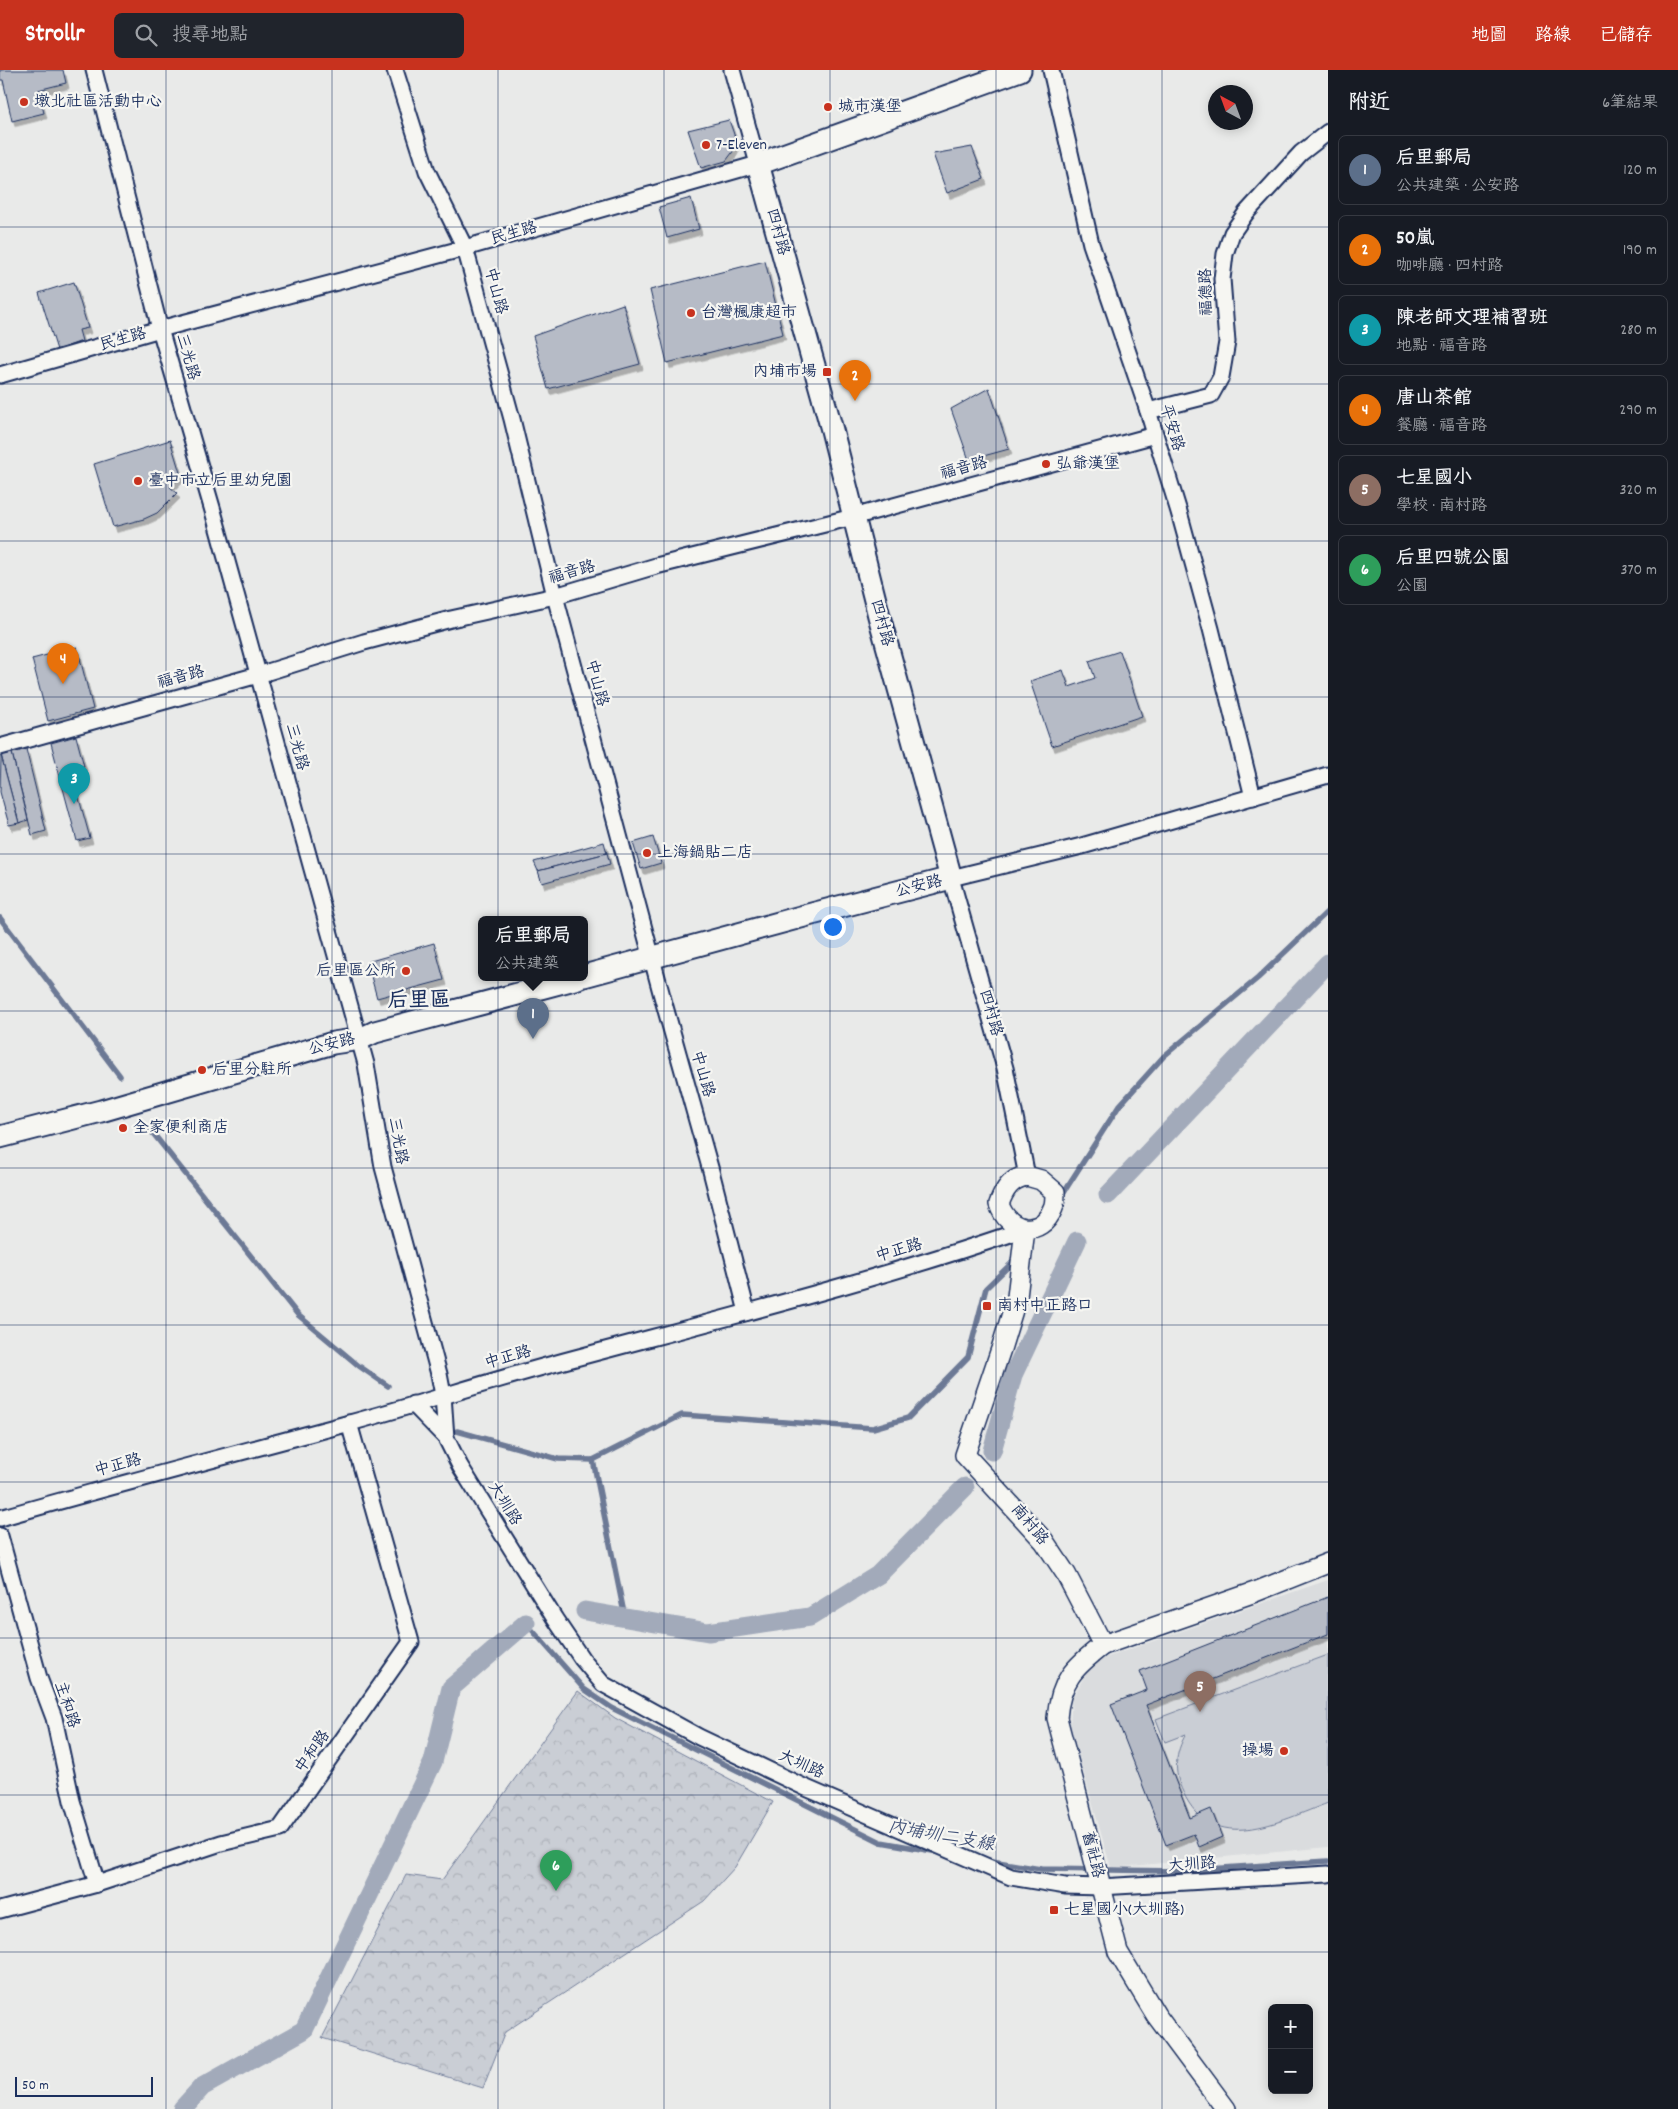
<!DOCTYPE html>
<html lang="zh-TW">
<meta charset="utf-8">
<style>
body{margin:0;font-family:Dekko,"LXGW WenKai TC",sans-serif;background:#20242c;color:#f1f3f6}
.controls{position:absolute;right:15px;bottom:15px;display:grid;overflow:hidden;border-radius:8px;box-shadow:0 2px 12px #0003}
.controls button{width:45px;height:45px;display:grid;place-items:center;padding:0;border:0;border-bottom:1px solid #363941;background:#171b24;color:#f1f3f6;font:25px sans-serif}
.compass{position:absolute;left:1208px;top:15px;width:45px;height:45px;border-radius:50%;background:#171b24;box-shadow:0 2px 12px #0003;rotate:319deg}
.scale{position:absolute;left:15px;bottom:12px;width:138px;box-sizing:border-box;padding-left:5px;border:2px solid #1b2f5e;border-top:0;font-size:14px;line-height:18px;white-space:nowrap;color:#1b2f5e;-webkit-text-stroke:4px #f6f6f2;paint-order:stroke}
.you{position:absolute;left:832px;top:856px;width:18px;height:18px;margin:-12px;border:4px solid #fff;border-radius:50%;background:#1a73e8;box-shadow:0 0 0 8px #1a73e833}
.badge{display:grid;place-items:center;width:32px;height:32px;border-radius:50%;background:#c8321e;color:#fff;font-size:16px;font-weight:700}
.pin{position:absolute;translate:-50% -41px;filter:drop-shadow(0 1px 2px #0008)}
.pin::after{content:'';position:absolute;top:26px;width:18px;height:15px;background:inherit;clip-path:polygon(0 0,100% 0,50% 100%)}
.popup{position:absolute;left:478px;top:846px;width:110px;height:65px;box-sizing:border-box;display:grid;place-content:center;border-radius:8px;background:#171b24;filter:drop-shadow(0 1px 4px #0005);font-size:16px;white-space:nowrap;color:#9ea1a6}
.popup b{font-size:19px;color:#f1f3f6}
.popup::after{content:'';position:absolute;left:50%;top:100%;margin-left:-10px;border:10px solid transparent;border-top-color:#171b24}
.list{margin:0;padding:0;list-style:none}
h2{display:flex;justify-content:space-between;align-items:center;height:65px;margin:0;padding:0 20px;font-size:21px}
h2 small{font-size:16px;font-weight:400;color:#9ea1a6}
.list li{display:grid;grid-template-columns:32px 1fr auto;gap:15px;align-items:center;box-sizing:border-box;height:70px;margin:0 10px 10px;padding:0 10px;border:1px solid #363941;border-radius:8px}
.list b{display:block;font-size:19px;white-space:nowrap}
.list p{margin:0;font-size:16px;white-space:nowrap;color:#9ea1a6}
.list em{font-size:16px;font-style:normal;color:#9ea1a6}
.icon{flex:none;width:28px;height:28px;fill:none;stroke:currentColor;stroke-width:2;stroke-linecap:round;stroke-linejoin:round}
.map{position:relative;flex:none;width:1328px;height:2039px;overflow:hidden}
header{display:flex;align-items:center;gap:30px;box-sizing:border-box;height:70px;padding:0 25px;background:#c8321e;color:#fff}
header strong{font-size:24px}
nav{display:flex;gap:28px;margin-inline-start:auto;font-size:18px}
.search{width:350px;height:45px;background:#20242c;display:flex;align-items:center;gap:12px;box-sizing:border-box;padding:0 18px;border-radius:8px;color:#9ea1a6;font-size:19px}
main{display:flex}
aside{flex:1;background:#171b24}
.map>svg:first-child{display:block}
.built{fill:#dadcde}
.green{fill:#caced5;stroke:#727e9a}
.forest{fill:url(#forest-crowns);stroke:#727e9a}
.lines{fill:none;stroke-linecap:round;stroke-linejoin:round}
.stream{stroke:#6c7995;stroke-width:5.5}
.canal{stroke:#a2aaba;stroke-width:19}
.building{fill:#b6bbc6;stroke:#1b2f5e;filter:url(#shadow)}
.minor-casing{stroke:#1b2f5e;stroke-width:19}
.tertiary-casing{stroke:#1b2f5e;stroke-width:22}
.secondary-casing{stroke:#1b2f5e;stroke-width:25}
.minor{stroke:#f6f6f2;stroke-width:15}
.tertiary{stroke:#f6f6f2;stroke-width:19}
.secondary{stroke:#f6f6f2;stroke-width:21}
.grid{fill:none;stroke:#1b2f5e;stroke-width:1;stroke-opacity:0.55}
.poi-dot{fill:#c8321e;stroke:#f6f6f2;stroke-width:2}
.labels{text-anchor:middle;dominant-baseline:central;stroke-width:4.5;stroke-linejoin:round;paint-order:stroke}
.poi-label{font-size:16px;fill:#1b2f5e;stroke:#f6f6f2;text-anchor:start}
.street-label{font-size:16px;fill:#1b2f5e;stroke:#f6f6f2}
.water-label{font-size:18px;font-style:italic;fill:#44547a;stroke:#f6f6f2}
.district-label{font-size:21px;font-weight:bold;fill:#1b2f5e;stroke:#f6f6f2}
</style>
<header>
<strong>Strollr</strong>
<div class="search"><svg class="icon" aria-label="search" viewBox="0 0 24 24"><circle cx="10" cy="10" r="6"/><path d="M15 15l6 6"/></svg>搜尋地點</div>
<nav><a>地圖</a><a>路線</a><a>已儲存</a></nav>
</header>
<main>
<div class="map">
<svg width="1328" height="2039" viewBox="0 0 1328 2039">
<defs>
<pattern id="forest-crowns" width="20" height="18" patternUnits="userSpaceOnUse" patternTransform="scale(1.25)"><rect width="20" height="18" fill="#caced5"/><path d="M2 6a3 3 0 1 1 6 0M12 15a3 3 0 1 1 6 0" fill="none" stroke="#adb1b9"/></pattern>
<filter id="shadow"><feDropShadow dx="3" dy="5.5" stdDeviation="0" flood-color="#0004"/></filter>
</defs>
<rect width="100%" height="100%" fill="#e9eae9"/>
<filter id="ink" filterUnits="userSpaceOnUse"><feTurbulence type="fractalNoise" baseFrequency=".02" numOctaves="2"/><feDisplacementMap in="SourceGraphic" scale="10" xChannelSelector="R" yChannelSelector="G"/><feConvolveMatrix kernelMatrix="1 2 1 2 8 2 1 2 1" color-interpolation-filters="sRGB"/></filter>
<g filter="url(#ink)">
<path class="built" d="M1328 1510V1777L1111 1798 1070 1655 1072 1628 1093 1592Z"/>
<path class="green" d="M1328 1585V1733C1280 1751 1213 1787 1183 1722 1173 1702 1175 1683 1186 1664L1165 1672 1156 1649Z"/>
<path class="forest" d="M578 1621 615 1648 773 1732 735 1797 704 1831 505 1962 483 2018 322 1968 406 1805 442 1810Z"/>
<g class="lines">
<g class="stream">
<path d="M0 848 120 1006"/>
<path d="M148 1057 298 1245 359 1296 388 1316"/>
<path d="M1060 1128 1119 1036 1164 986 1258 908 1328 841"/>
<path d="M457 1361 558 1389 593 1390 682 1345 873 1358 908 1348 968 1287 986 1218 1017 1188"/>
<path d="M593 1390 625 1548"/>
<path d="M526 1553 584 1619 612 1638 881 1772 938 1782"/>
<path d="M986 1790 1041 1799 1178 1801 1328 1791"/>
</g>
<g class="canal">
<path d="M1108 1125 1328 893"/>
<path d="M992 1381 1013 1305 1077 1171"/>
<path d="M585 1541 708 1562 810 1547 878 1505 965 1417"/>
<path d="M182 2039 202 2017 304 1960 433 1692 451 1618 526 1553"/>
</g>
</g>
<g class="building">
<path d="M0 0H63L66 13 38 20 44 43 12 51 3 10H0Z"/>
<path d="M729 50 737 73 732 83 726 91 701 98 688 60Z"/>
<path d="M972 77 984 109 947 123 933 84Z"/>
<path d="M691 128 699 159 667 168 659 137Z"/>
<path d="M765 191 783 264 667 293 650 220Z"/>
<path d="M74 212 88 258 79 260 82 271 57 280 39 223Z"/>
<path d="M623 234 640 294 548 319 533 266Z"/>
<path d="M989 318 1009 379 969 390 951 339Z"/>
<path d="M170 370 181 406 170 417 177 423 157 443 144 449 113 457 94 394Z"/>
<path d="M77 577 93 639 48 651 32 589Z"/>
<path d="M1120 581 1142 646 1052 676 1030 611 1063 600 1069 617 1095 608 1089 591Z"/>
<path d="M76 666 84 696 71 700 90 768 77 771 51 673Z"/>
<path d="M26 679 46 761 32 765 12 683Z"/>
<path d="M12 683 28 750 19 753 1 685Z"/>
<path d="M1 685 19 753 9 755 0 722Z"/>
<path d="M653 767 661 793 641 799 633 773Z"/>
<path d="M604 772 607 783 538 801 534 792Z"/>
<path d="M607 783 610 794 542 813 538 801Z"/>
<path d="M434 873 444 910 377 928 367 892Z"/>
<path d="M1328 1527V1564L1146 1635 1190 1748 1211 1739 1222 1767 1199 1777 1194 1764 1166 1775 1111 1634 1147 1620 1140 1601Z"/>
</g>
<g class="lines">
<defs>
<g id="minor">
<path d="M94 0 160 259 213 441 366 994 383 1097 439 1304 443 1325 446 1368"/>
<path d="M395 0 427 101 465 178 512 349 555 526 662 926 711 1101 747 1242"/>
<path d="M1051 0 1091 174 1148 341 1179 442 1211 559 1253 727"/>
<path d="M0 305 160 259 465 178 758 94 732 0"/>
<path d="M1148 341 1211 325 1221 307 1227 272 1222 209 1225 184 1232 163 1246 143 1301 83 1328 62"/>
<path d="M0 677 258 605 364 572 451 549 555 526 656 496 853 447 1155 365"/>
<path d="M1027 1106 1005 998 951 808 1082 776 1328 705"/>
<path d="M413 1334 446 1368 460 1396 555 1549 582 1589 603 1614 699 1667 804 1717 1011 1807 1065 1816 1100 1817 1328 1804"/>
<path d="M0 1448C115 1415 231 1385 346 1354 417 1335 486 1312 557 1293 713 1251 872 1212 1025 1159"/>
<path d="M0 1466 39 1608 54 1648 72 1731 97 1814"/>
<path d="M0 1840 97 1814 221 1773 280 1759 411 1572 349 1353"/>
</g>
<g id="tertiary">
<path d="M1027 1106 1041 1110 1055 1122C1055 1127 1055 1134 1053 1138 1041 1169 1008 1162 999 1134 1004 1120 1011 1108 1027 1106Z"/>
<path d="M1025 1159 1017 1227 1001 1279 965 1385 1044 1471 1066 1504 1103 1575 1255 1522 1328 1493"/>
<path d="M1103 1575C1074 1597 1060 1611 1057 1648L1118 1882 1156 1945 1226 2039"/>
</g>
<g id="secondary">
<path d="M584 906 808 845 951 808 879 546 832 360 758 94 1020 0"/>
<path d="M0 1067 101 1041 333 973 360 969 375 962 578 908"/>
</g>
</defs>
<use href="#minor" class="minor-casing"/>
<use href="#tertiary" class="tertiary-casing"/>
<use href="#secondary" class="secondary-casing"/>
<use href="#minor" class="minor"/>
<use href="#tertiary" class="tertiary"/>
<use href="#secondary" class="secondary"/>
</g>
</g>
<path class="grid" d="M166 0V2039M332 0V2039M498 0V2039M664 0V2039M830 0V2039M996 0V2039M1162 0V2039M0 157H1328M0 314H1328M0 471H1328M0 627H1328M0 784H1328M0 941H1328M0 1098H1328M0 1255H1328M0 1412H1328M0 1568H1328M0 1725H1328M0 1882H1328"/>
<g class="poi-dot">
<circle cx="24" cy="32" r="5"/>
<circle cx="828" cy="37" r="5"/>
<circle cx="706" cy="75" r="5"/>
<circle cx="691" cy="243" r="5"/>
<rect x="822" y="297" width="10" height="10" rx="2.5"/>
<circle cx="1046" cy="394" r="5"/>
<circle cx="138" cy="411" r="5"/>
<circle cx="647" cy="783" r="5"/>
<circle cx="406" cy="901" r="5"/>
<circle cx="202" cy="1000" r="5"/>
<circle cx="123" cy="1058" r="5"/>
<rect x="982" y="1231" width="10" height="10" rx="2.5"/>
<circle cx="1284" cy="1681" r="5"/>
<rect x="1049" y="1835" width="10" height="10" rx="2.5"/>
</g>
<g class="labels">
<g class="poi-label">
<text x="34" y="32">墩北社區活動中心</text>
<text x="838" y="37">城市漢堡</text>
<text x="716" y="75">7-Eleven</text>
<text x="701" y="243">台灣楓康超市</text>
<text x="817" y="302" text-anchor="end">內埔市場</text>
<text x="1056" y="394">弘爺漢堡</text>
<text x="148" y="411">臺中市立后里幼兒園</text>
<text x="657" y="783">上海鍋貼二店</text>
<text x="396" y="901" text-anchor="end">后里區公所</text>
<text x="212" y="1000">后里分駐所</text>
<text x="133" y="1058">全家便利商店</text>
<text x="997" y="1236">南村中正路口</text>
<text x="1274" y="1681" text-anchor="end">操場</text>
<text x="1064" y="1840">七星國小(大圳路)</text>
</g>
<g class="street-label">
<text transform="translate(777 162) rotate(75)">四村路</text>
<text transform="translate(514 164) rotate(-16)">民生路</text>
<text transform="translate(495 221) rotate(75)">中山路</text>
<text transform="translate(1207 222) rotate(-91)">福德路</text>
<text transform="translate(123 270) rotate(-16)">民生路</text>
<text transform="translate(187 287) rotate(74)">三光路</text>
<text transform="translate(1171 358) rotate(73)">平安路</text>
<text transform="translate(964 399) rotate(-15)">福音路</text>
<text transform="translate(572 503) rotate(-16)">福音路</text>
<text transform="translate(881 553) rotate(75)">四村路</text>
<text transform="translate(181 608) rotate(-15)">福音路</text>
<text transform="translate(596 613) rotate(75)">中山路</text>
<text transform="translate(296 677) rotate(75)">三光路</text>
<text transform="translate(919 817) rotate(-14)">公安路</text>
<text transform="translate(990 943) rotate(74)">四村路</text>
<text transform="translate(332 975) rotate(-14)">公安路</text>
<text transform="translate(702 1004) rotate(74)">中山路</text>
<text transform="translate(397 1071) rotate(80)">三光路</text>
<text transform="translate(899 1181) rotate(-16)">中正路</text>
<text transform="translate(508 1288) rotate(-16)">中正路</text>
<text transform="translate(118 1396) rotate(-15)">中正路</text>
<text transform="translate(504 1434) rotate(58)">大圳路</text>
<text transform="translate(1029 1455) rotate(50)">南村路</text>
<text transform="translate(66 1635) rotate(72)">主和路</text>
<text transform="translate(313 1682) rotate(-55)">中和路</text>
<text transform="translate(801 1695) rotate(24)">大圳路</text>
<text transform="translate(1092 1785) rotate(76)">舊社路</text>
<text transform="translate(1192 1795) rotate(-4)">大圳路</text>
</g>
<g class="water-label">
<text transform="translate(941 1767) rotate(10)">內埔圳二支線</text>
</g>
<g class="district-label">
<text x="419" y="932">后里區</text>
</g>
</g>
</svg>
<div class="controls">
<button>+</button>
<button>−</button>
</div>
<svg class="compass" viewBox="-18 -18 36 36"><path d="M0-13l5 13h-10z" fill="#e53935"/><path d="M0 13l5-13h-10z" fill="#9ea1a6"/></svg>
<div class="scale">50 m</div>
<div class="you"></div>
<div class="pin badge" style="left:533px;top:969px;background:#5c6f8a">1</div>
<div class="popup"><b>后里郵局</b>公共建築</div>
<div class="pin badge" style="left:855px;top:331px;background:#e8710a">2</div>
<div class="pin badge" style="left:74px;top:734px;background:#0f9aa8">3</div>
<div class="pin badge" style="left:63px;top:614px;background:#e8710a">4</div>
<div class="pin badge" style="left:1200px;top:1642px;background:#8d6e63">5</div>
<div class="pin badge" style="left:556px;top:1821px;background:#2e9e5b">6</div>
</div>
<aside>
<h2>附近<small>6筆結果</small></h2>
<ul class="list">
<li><span class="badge" style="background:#5c6f8a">1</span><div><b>后里郵局</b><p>公共建築 · 公安路</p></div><em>120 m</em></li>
<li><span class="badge" style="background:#e8710a">2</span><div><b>50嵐</b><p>咖啡廳 · 四村路</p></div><em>190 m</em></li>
<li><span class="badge" style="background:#0f9aa8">3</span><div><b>陳老師文理補習班</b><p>地點 · 福音路</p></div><em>280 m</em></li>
<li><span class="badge" style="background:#e8710a">4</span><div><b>唐山茶館</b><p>餐廳 · 福音路</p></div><em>290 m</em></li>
<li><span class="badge" style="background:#8d6e63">5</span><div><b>七星國小</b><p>學校 · 南村路</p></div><em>320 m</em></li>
<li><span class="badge" style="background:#2e9e5b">6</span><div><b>后里四號公園</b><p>公園</p></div><em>370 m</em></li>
</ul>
</aside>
</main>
